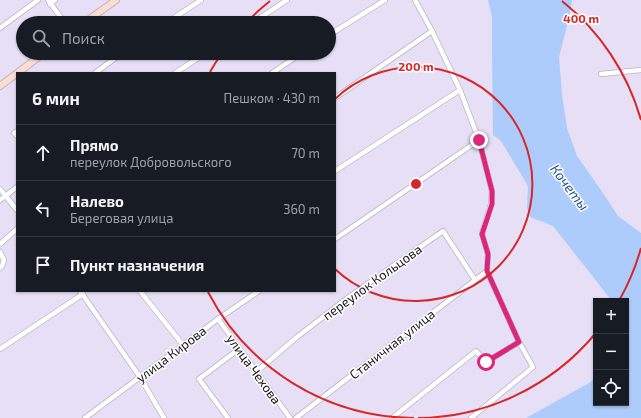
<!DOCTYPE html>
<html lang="ru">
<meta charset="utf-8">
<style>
body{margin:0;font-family:"Exo 2",sans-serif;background:#242831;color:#f1f3f6}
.controls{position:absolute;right:12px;bottom:12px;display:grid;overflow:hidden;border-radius:0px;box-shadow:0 1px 3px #0004}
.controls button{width:36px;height:36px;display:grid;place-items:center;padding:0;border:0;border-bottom:1px solid #363941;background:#171b24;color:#f1f3f6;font:20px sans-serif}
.stop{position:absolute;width:12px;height:12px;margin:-9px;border:3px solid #db2777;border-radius:50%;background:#fff}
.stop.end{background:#db2777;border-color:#fff;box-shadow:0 1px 4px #0008}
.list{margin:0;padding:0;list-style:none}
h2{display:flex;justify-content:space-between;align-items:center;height:52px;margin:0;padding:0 16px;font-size:17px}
h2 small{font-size:13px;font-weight:400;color:#9ea1a6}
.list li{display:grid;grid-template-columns:26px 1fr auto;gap:12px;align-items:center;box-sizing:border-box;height:56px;padding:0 16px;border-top:1px solid #363941}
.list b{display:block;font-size:15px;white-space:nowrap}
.list p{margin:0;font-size:13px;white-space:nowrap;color:#9ea1a6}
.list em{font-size:13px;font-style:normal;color:#9ea1a6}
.icon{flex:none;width:22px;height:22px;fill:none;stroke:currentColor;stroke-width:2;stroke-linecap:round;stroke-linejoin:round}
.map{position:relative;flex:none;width:641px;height:418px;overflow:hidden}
.search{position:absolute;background:#171b24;box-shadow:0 1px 3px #0004;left:16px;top:16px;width:320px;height:44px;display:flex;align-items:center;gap:10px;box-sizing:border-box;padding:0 14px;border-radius:22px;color:#9ea1a6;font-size:15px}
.panel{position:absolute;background:#171b24;box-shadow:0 1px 3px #0004;left:16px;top:72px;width:320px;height:220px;border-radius:0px}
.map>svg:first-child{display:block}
.water{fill:#aeccfb}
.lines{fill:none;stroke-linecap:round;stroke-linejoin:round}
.street-casing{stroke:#bab4c9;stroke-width:6}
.secondary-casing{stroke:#bab4c9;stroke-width:8}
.street{stroke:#fff;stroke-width:4.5}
.secondary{stroke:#fcded0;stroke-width:6}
.route{stroke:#db2777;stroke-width:5}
.ring{fill:none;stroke:#d62828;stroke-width:2}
.labels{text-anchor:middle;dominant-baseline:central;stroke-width:3;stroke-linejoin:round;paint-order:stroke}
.street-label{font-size:13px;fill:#18151d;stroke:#fff}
.water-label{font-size:14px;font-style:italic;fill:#295398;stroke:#fff}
.centre{fill:#d62828;stroke:#fff;stroke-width:2}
.ring-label{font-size:12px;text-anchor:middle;font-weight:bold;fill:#d62828;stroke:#fff;stroke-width:3;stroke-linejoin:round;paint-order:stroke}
</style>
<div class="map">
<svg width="641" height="418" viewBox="0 0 641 418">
<rect width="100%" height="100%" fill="#e6dff5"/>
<path class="water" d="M488 0H572L569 18 559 57 562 95 567 128 577 156 594 180 607 199 618 216 641 233V418H526L589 383 596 377V403H626V301H612L553 226 530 217 527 208 528 186 501 141 493 135 492 53V17Z"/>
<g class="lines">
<defs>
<g id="street">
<path d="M48 0 65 23"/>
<path d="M415 0 432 31 460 90 479 140 492 191 491 204 482 234 488 254 487 271 519 342 533 367 471 418"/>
<path d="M50 4 55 0"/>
<path d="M166 23 201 0"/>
<path d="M252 23 287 0"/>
<path d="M0 28 38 0"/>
<path d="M329 35 385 0"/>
<path d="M95 73 122 53"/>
<path d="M175 73 206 53"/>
<path d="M272 73 302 53"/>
<path d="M601 74 641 70"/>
<path d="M335 98 432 31"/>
<path d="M17 131 14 133 17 136"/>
<path d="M335 171 460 90"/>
<path d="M0 189 17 210"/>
<path d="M0 200 17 187"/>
<path d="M335 239 479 140"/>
<path d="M0 244 17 229"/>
<path d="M0 252 4 260 2 266 0 268"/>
<path d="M80 291 140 377 164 418"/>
<path d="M140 291 183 345"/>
<path d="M218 319 290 418"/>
<path d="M0 349 83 294"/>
<path d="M256 372 297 337 349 297 443 231 475 280"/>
<path d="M85 418 218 319 259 291"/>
<path d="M228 418 199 379 239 349"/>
<path d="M296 418 487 271"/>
<path d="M392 418 476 351 486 362 519 342"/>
</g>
<g id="secondary">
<path d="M84 23 116 0"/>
<path d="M0 86 44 53"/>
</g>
</defs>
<use href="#street" class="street-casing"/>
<use href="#secondary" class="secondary-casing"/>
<use href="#street" class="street"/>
<use href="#secondary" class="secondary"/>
</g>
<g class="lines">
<path class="route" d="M479 140 492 191V204L482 234 488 254 487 271 519 342 486 362"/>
</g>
<g class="ring">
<path d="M335 99A117 117 0 1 1 335 269"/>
<path d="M641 248A234 234 0 0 1 620 299M595 334A234 234 0 0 1 418 418M414 418A234 234 0 0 1 208 292M210 72A234 234 0 0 1 222 53M246 23A234 234 0 0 1 270 1M562 1A234 234 0 0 1 641 120"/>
</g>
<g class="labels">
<g class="street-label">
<text transform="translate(372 282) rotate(-36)">переулок Кольцова</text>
<text transform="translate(392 344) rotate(-38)">Станичная улица</text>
<text transform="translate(171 354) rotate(-37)">улица Кирова</text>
<text transform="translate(254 369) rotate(54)">улица Чехова</text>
</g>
<g class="water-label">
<text transform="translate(570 187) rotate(53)">Кочеты</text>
</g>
</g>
<circle cx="416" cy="184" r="6" class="centre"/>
<g class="ring-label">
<text x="581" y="23">400 m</text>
<text x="416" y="71">200 m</text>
</g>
</svg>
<div class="controls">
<button>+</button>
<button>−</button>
<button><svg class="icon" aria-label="locate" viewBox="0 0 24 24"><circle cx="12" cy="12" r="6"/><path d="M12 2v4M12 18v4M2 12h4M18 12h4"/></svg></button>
</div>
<div class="stop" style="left:486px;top:362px"></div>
<div class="stop end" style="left:479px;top:140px"></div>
<div class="search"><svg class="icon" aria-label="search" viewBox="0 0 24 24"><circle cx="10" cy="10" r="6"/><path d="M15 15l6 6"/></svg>Поиск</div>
<section class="panel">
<h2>6 мин<small>Пешком · 430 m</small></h2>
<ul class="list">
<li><svg class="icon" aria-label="ahead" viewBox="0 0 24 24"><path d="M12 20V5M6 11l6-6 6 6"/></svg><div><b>Прямо</b><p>переулок Добровольского</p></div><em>70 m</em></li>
<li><svg class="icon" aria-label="left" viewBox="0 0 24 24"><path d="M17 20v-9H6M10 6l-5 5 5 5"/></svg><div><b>Налево</b><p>Береговая улица</p></div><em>360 m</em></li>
<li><svg class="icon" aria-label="arrive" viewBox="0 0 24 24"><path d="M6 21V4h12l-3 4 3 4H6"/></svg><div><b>Пункт назначения</b></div></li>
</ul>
</section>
</div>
